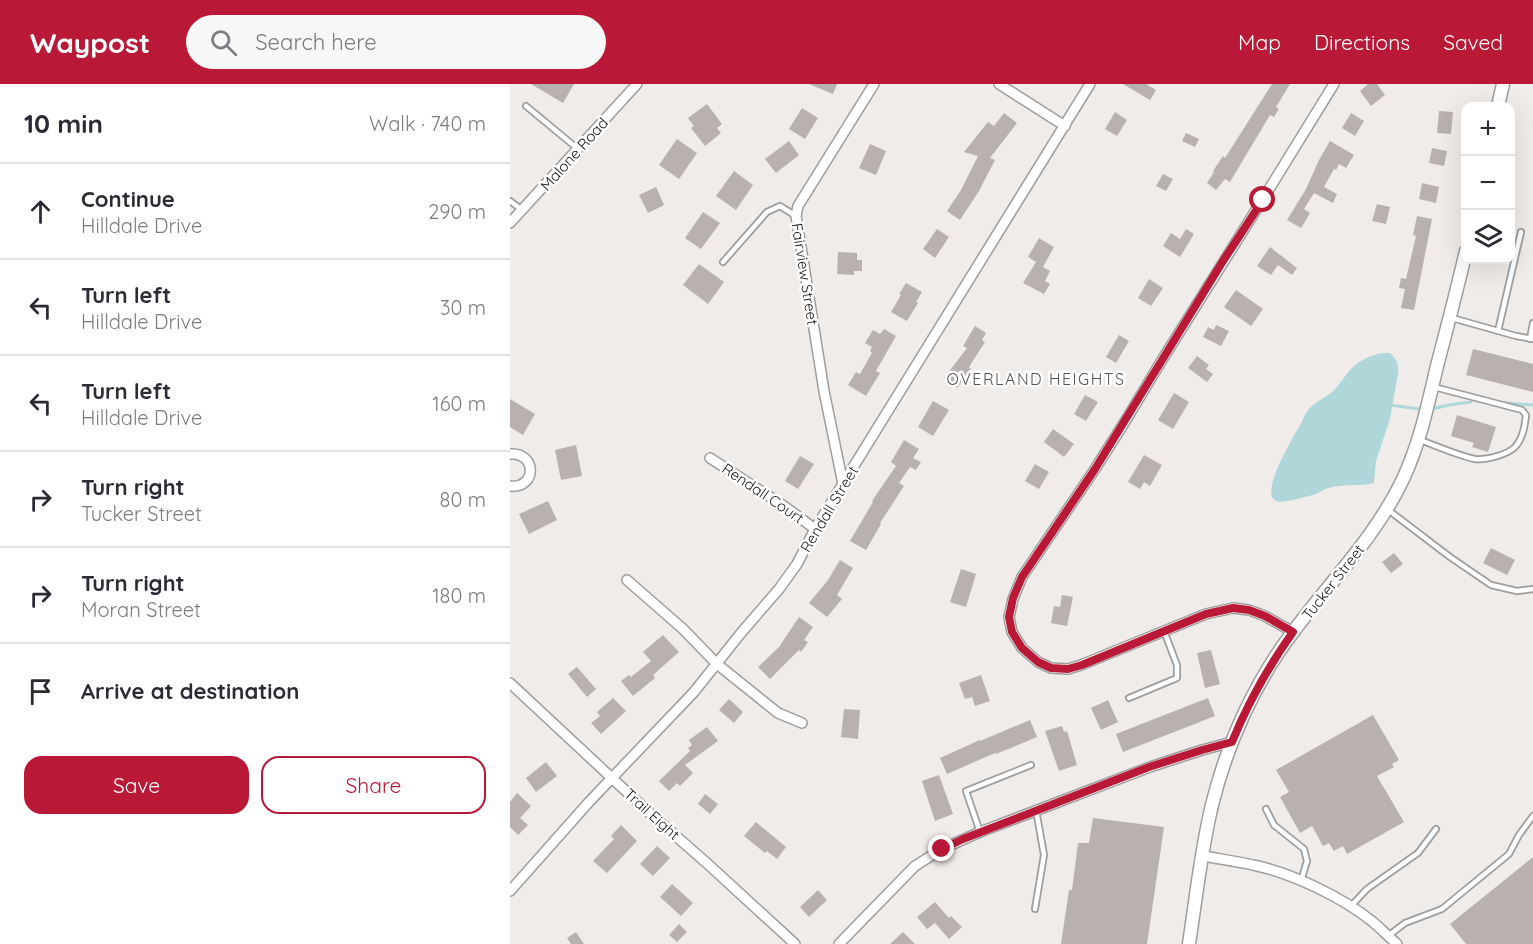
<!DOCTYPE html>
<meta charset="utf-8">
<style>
body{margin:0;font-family:Quicksand,sans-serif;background:#f7f7f7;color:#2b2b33}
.controls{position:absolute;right:18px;top:18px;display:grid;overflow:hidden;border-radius:12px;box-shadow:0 6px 24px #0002}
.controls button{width:54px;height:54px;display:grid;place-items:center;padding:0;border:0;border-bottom:2px solid #e1e1e2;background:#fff;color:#2b2b33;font:30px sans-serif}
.stop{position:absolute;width:18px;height:18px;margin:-14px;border:4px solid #b91936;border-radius:50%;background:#fff}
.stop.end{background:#b91936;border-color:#fff;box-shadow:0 2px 6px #0008}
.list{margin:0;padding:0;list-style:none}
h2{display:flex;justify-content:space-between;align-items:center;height:78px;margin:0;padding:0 24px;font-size:26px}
h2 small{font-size:20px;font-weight:400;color:#7c7c81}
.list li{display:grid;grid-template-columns:39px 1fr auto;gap:18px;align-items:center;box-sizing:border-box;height:96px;padding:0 24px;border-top:2px solid #e1e1e2}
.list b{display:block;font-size:22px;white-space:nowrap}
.list p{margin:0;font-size:20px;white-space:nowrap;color:#7c7c81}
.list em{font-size:20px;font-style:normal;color:#7c7c81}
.actions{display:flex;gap:12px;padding:18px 24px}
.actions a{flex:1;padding:14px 0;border:2px solid #b91936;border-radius:18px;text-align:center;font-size:21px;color:#b91936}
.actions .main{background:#b91936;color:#fff}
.icon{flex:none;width:33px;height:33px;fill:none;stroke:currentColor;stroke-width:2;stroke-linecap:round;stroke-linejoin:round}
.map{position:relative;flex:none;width:1023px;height:860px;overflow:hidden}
header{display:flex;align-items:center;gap:36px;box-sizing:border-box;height:84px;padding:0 30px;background:#b91936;color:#fff}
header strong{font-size:28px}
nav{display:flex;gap:33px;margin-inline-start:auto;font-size:21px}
.search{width:420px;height:54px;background:#f7f7f7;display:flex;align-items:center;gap:15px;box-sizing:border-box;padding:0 21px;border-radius:33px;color:#7c7c81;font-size:22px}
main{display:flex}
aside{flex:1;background:#fff}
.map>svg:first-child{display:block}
.water{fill:#afd6d8}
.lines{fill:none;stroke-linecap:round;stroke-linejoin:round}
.stream{stroke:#afd6d8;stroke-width:3}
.building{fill:#b9b1af}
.service-casing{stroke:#9e9e9e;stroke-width:8}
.minor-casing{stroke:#9e9e9e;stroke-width:12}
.tertiary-casing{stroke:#9e9e9e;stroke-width:15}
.service{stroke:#fff;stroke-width:4.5}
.minor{stroke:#fff;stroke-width:9}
.tertiary{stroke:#fff;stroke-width:12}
.route{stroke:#b91936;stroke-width:8}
.labels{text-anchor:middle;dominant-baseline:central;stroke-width:5;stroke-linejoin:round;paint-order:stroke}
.street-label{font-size:15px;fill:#212121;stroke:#fff}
.neighbourhood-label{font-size:16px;letter-spacing:1.5px;fill:#545454;stroke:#fff}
</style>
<header>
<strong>Waypost</strong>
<div class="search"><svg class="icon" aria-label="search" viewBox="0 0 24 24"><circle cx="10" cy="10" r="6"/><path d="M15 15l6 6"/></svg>Search here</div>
<nav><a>Map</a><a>Directions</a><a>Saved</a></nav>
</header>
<main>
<aside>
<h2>10 min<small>Walk · 740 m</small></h2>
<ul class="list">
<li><svg class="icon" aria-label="ahead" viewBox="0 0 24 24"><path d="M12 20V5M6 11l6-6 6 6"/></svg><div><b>Continue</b><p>Hilldale Drive</p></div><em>290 m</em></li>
<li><svg class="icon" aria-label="left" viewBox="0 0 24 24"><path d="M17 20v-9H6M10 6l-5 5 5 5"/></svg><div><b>Turn left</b><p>Hilldale Drive</p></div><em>30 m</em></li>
<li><svg class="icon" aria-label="left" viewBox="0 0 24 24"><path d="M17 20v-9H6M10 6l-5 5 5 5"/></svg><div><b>Turn left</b><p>Hilldale Drive</p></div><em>160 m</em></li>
<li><svg class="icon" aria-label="right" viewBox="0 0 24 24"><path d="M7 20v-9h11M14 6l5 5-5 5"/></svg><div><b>Turn right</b><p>Tucker Street</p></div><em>80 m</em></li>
<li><svg class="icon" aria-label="right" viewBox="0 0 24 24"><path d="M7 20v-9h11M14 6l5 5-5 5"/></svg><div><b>Turn right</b><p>Moran Street</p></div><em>180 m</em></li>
<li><svg class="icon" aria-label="arrive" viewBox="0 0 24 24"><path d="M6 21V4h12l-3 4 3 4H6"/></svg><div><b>Arrive at destination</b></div></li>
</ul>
<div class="actions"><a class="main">Save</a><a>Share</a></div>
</aside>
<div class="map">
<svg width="1023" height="860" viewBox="0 0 1023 860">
<rect width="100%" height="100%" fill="#f0ece9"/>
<path class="water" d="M880 269C887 276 889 280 888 289L880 335 866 377 864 399C849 403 834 399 819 404 814 405 811 408 806 410 799 412 773 420 766 417 749 410 783 353 789 343 792 338 794 332 797 327 804 318 814 315 822 308 829 302 834 293 840 286 850 275 865 268 880 269Z"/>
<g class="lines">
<g class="stream">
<path d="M996 319 1023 321"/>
<path d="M880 321 909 325"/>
<path d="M922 325 939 321 961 318"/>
</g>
</g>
<g class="building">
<path d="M21 0H64L53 19Z"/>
<path d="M299 0H327L323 10Z"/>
<path d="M613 0H636L646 6 640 16Z"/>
<path d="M762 0H780L766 23 769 25 764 33 760 31 720 98 715 95 706 106 697 99 704 88 703 87 713 72 715 74Z"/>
<path d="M858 0H867L875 11 861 22 850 7Z"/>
<path d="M197 20 212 40 207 44 211 49 195 62 181 44 184 42 178 34Z"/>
<path d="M292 24 308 34 295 55 279 45Z"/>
<path d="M929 27 943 28 941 50 927 49Z"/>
<path d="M605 28 617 36 607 52 595 45Z"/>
<path d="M494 29 507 39 480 74 485 76 469 107 450 136 437 127 451 106 468 72 454 68 478 38 484 42Z"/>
<path d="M841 29 854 37 845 52 832 44Z"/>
<path d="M676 49 689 55 685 63 672 57Z"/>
<path d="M167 55 187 69 169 95 149 81Z"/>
<path d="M279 57 289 71 266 89 255 75Z"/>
<path d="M820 57 844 71 836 84 829 80 826 86 824 85 814 103 827 110 823 119 804 109 794 125 800 129 791 144 777 136 796 105 809 76Z"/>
<path d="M360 60 376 67 366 91 349 84Z"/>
<path d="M922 64 937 67 934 82 919 79Z"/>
<path d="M224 87 243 101 226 126 206 112Z"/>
<path d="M653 90 663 95 656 107 646 102Z"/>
<path d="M912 99 929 103 926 119 909 115Z"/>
<path d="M146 103 154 121 138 129 129 111Z"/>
<path d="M867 120 880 123 876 140 862 137Z"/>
<path d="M193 128 210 139 191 165 175 154Z"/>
<path d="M907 132 922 135 904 226 891 224 895 205 889 204 891 194 896 195 906 152 903 151Z"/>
<path d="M427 145 439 153 425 174 413 165Z"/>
<path d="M676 145 684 150 670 173 653 162 661 149 670 155Z"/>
<path d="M529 154 544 163 533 183 540 187 535 197 540 200 534 210 513 199 526 178 518 173Z"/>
<path d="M760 163 787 184 782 191 768 181 761 191 747 182Z"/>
<path d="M328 168 347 169V176H352V187H344V191L327 190Z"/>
<path d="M189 180 214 198 198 220 173 201Z"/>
<path d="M639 195 653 204 641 222 628 214Z"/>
<path d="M396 199 412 208 406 218 408 219 397 237 381 228 391 211 389 210Z"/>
<path d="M726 206 753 225 741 242 714 223Z"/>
<path d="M706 241 719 247 711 262 693 253 698 243 704 246Z"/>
<path d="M465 242 476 249 472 256 475 258 459 283 461 285 447 304 434 294 457 264 453 262Z"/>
<path d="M374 245 386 252 366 287 370 289 356 312 338 301 346 288 350 290 362 269 360 267 362 263 355 259 363 246 370 250Z"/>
<path d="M609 251 619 257 606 279 596 273Z"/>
<path d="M963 265 1023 280V308L956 291Z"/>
<path d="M687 272 699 281 696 285 703 290 697 298 678 284Z"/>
<path d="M664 309 679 318 663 345 648 336Z"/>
<path d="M575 311 588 318 576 337 564 330Z"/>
<path d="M0 315 25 330 13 351 0 343Z"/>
<path d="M423 317 439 326 423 352 408 343Z"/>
<path d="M947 331 986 343 978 368 962 363 964 359 941 352Z"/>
<path d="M543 345 564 360 554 373 534 358Z"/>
<path d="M394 356 409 365 403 374 411 378 406 386 400 383 389 399 394 402 370 439 371 440 356 466 340 457 363 418 362 417 386 382 381 378Z"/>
<path d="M66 361 72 392 51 396 45 366Z"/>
<path d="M634 371 652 381 640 402 634 398 630 405 618 398Z"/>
<path d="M290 372 304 380 288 405 275 397Z"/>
<path d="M525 380 539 388 529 405 515 397Z"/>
<path d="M38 417 47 436 19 450 9 430Z"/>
<path d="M981 464 1005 476 997 491 973 479Z"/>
<path d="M884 469 893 480 881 489 872 478Z"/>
<path d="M330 476 343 484 327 511 332 515 317 533 299 519 318 496Z"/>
<path d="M451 485 466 490 456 523 440 518Z"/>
<path d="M552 511 563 513 557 542 541 539 544 522 550 523Z"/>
<path d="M289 533 303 543 294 556 298 558 291 568 289 566 260 595 248 583 269 563Z"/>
<path d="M153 551 169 568 143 591 145 594 123 612 111 597 119 591 121 593 141 577 133 568Z"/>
<path d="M701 566 710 600 695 604 687 569Z"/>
<path d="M67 583 86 605 77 613 58 590Z"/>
<path d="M471 591 480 617 465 622 462 613 455 615 449 599Z"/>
<path d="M103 614 116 627 91 650 81 639 90 632 87 628Z"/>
<path d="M698 614 705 632 613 668 606 650Z"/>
<path d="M219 615 233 628 224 639 209 626Z"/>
<path d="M598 616 608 638 591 646 581 624Z"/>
<path d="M334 625 350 626 348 655 331 653Z"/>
<path d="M863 631 889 676 882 680 884 683 867 692 894 738 837 770 833 762 824 767 819 759 813 762 802 742 790 749 770 713 779 708 766 686Z"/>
<path d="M520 636 527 653 486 670 485 669 437 690 430 674 470 656V657Z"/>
<path d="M552 642 554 648 557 647 567 681 549 687 535 647Z"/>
<path d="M197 643 208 657 175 681 183 689 170 702 167 699 159 707 149 697 180 667 178 664 182 661 179 656Z"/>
<path d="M36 678 47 692 26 708 16 694Z"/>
<path d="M429 691 443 730 425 737 412 697Z"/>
<path d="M7 709 21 722 10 734 18 741 8 751 0 743V718Z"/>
<path d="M195 710 208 720 200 730 188 720Z"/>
<path d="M583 734 654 743 637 860H551L559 806H562L568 759H579Z"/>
<path d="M246 738 276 763 267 775 257 767 255 769 234 752Z"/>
<path d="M111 741 127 757 97 789 83 777 104 755 101 752Z"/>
<path d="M147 762 160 774 143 792 130 780Z"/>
<path d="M1023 773V860H956L940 840Z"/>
<path d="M162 800 183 819 171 832 150 813Z"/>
<path d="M308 806 317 816 299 833 290 823Z"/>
<path d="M425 818 439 834 441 832 452 843 439 855 425 839 417 845 407 833Z"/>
<path d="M169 840 177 848 167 858 159 851Z"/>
<path d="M66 848 74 860H61L57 854Z"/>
<path d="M393 848 405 860H380Z"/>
</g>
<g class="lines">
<defs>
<g id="service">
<path d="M16 22 68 65"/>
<path d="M0 117 12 126"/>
<path d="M213 178 257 128 270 122 286 132"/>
<path d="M942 234 1006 252 1023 255"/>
<path d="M988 247 1011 148"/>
<path d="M1020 255 1023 239"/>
<path d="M910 356C927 362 949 372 965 375 976 376 997 371 1005 363 1013 355 1015 341 1016 331L1012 326 924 303"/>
<path d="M877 425 940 473 981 501 1007 507 1023 505"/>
<path d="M619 614 667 594V581L654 547"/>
<path d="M756 725 764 741 794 765 797 777 791 797"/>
<path d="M470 748 456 707 521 681"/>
<path d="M841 822 857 805 908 769 926 745"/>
<path d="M525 825 534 771 526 726"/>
<path d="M878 852 895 839 932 825 999 770 1009 751 1023 732"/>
</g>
<g id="minor">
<path d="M489 0 555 42"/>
<path d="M0 139 127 0"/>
<path d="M0 370C27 368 27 405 0 402"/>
<path d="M200 374 274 422 305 445"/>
<path d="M333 400 314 307 286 132 288 122 364 0"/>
<path d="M117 496 173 545 207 580 268 629 292 639"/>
<path d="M783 548 755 532 739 526 723 524 696 530 571 581 558 585 541 584 528 578 512 564 502 548 499 533 503 515 512 493 585 385 616 336 652 276 753 115 824 0"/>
<path d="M0 599 134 724 200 782 285 860"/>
<path d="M693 772C709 775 726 777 743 781 782 789 832 813 863 838 871 845 879 853 887 860"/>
<path d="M0 807 79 718 184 608 231 549 269 505 287 480 305 445 580 0"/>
<path d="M329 860 405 782 432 765 470 748 640 683 692 666 722 658"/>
</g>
<g id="tertiary">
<path d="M988 22 993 0"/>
<path d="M679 860C686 814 691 766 702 721 715 668 737 617 766 572 806 511 862 461 893 395 910 359 918 320 927 282 937 244 947 206 956 167"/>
</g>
</defs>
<use href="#service" class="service-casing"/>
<use href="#minor" class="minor-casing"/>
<use href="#tertiary" class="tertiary-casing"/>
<use href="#service" class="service"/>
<use href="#minor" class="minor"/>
<use href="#tertiary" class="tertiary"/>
</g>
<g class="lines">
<path class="route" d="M432 765 453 755 639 683 692 666 722 658C738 619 758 583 783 548L755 532 739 526 723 524 696 530 572 581 558 585 541 584 528 578 512 564 502 548 499 533 503 514 512 493 585 385 713 177 753 116"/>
</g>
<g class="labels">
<g class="street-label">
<text transform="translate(64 70) rotate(-48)">Malone Road</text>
<text transform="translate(295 190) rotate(81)">Fairview Street</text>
<text transform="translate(253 409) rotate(34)">Rendall Court</text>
<text transform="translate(319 425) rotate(-59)">Rendall Street</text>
<text transform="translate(823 498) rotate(-52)">Tucker Street</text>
<text transform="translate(142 730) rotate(42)">Trail Eight</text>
</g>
<g class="neighbourhood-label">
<text x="526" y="295">OVERLAND HEIGHTS</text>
</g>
</g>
</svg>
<div class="controls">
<button>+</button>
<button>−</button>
<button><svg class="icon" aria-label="layers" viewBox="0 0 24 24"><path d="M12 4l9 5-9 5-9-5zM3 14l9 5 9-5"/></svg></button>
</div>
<div class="stop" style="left:753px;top:116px"></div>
<div class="stop end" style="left:432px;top:765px"></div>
</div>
</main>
